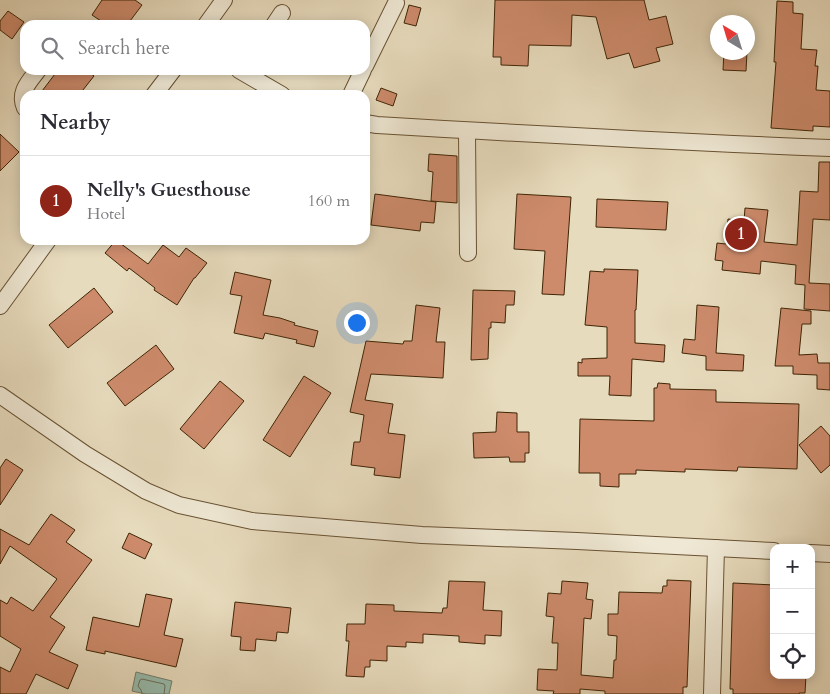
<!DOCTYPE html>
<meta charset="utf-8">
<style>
body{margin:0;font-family:Cardo,serif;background:#f2f2f3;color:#2b2b33}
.controls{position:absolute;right:15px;bottom:15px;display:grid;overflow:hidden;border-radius:10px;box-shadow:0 2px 12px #0003}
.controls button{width:45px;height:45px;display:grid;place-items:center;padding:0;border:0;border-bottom:1px solid #e1e1e2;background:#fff;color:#2b2b33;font:25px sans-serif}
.compass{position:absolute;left:710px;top:15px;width:45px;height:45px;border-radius:50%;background:#fff;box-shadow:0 2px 12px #0003;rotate:322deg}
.you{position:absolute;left:356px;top:322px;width:18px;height:18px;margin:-12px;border:4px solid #fff;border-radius:50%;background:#1a73e8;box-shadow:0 0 0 8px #1a73e833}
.badge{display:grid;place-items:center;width:32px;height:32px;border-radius:50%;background:#8f2418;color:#fff;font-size:16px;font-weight:700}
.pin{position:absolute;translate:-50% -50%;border:2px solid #fff;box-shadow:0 1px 5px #0006}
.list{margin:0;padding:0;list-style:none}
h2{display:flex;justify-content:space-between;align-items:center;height:65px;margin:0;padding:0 20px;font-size:21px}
h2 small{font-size:16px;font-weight:400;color:#7c7c81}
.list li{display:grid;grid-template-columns:32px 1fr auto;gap:15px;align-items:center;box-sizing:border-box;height:90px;padding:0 20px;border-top:1px solid #e1e1e2}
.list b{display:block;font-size:19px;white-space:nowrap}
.list p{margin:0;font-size:16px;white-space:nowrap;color:#7c7c81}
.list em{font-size:16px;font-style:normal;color:#7c7c81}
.icon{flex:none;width:28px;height:28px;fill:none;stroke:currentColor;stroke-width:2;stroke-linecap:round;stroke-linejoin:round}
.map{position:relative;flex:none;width:830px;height:694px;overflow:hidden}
.search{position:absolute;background:#fff;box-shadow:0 2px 12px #0003;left:20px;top:20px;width:350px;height:55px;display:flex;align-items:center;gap:12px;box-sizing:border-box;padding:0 18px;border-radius:15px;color:#7c7c81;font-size:19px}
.panel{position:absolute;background:#fff;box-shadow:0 2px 12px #0003;left:20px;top:90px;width:350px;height:155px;border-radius:15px}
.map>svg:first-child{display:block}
.water{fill:#97bbad;stroke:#747f6a}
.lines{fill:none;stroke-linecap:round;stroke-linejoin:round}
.shore{stroke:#6b7059;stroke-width:1}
.building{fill:#cd8b6c;stroke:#3f2505}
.minor-casing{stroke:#695233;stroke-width:18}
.minor{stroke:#efe8d4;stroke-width:16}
</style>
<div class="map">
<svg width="830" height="694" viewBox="0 0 830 694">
<rect width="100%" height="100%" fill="#e7dbbd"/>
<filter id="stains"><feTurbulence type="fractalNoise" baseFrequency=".004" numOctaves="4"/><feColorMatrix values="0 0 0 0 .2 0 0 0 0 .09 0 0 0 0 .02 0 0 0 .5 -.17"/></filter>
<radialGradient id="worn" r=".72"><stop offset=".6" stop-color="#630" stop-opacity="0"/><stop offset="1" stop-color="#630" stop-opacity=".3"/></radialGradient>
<path class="water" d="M136 672 172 681 169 694H146L132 691Z"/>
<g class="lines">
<path class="shore" d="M142 694 141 690 138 686 140 680 142 679 164 684 165 686 164 694"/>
</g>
<g class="building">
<path d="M102 0H135L142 5 127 25H107L92 15Z"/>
<path d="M495 0H644L649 20 666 16 673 44 656 48 660 61 634 68 629 53 607 59 596 17 572 15 571 46 529 45 528 66 501 65V57H493Z"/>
<path d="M777 1 793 2V13L803 14 801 49 817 50 815 66H818L816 90 830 91V127L813 126V131L771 128 776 62H774Z"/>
<path d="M409 5 421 8 416 26 404 23Z"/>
<path d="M8 11 24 22 12 39 0 30V21Z"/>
<path d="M724 52H747L746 71 723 70Z"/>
<path d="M58 70H86L94 76 79 95H39Z"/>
<path d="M381 88 397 94 393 106 376 100Z"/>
<path d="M0 134 19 152 0 171Z"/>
<path d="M429 154 457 156V203L431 201 433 172 428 171Z"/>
<path d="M819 162H830V220L813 219 809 283 830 284V311L804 309 805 285 795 284 796 265 761 261 760 274 722 270 723 261 715 260 717 243 726 244 728 219 744 221 745 208 768 210 764 242 797 245 800 191 818 192Z"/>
<path d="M375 194 436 202 434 223 421 222 420 231 371 225Z"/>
<path d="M517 194 571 197 564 295 542 294 545 251 514 249Z"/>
<path d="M597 199 668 202 666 230 596 227Z"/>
<path d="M116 240 148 264 163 245 179 257 186 248 207 263 195 278H194L177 305 154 290 155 288 129 268 127 271 105 253Z"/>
<path d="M604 269 638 270 636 310H635V343L665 345 664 362 632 359 631 396 609 395 610 376H578V362L582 363V359L607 358V327L585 325 590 271 604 272Z"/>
<path d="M235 272 271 280 263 315 280 318 295 323 294 325 318 331 314 347 296 343 297 340 265 333 263 339 234 333 242 296 230 294Z"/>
<path d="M94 288 113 312 68 348 49 325Z"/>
<path d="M473 290 515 291 514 305H506L505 323 491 322V328H489L488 359 471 360Z"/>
<path d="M416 305 440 308 436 342H445L443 378 371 374 365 400 393 404 388 433 405 435 400 478 374 475 375 468 351 465 354 442H360L364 415 350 412 366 341 403 344 404 341H412Z"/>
<path d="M697 305 719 307 716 353 744 355 743 371 706 370V356L682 353 684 339 695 340Z"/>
<path d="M781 308 811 311V324H802L799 355 817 354 818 363H830V390L817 389V375L793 374V366H775Z"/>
<path d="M156 345 174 369 125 406 107 383Z"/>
<path d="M304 376 331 393 290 457 263 440Z"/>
<path d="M220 381 244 401 204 449 180 429Z"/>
<path d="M658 383 670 384V389L716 390V402L799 404 797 469 738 467 737 471 685 469V472L636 470V474H619V487L600 486V473H579L580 419 654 421V388H657Z"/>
<path d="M497 412 517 413V432H529V453H525V462H510L509 457 474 458 473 433 496 432Z"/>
<path d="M821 426 830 436V465L821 473 799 445Z"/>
<path d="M6 459 23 470 0 505V468Z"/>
<path d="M51 514 75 530 66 542 92 560 50 617 65 627 49 652 78 665 68 689 36 674 26 694H0V667L10 672 21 649 0 636V600L7 604 11 597 33 611 57 579 10 546 0 564V529L29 545Z"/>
<path d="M129 533 152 544 145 559 122 548Z"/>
<path d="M667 580 691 581 687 687H683V694H605V691L580 689V694H553L554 691 537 690 538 669 557 670 558 643H552L554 617 546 616 548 593 561 594 562 581 588 583 586 599 593 600 591 619 584 618 581 675 613 678 614 660H616L617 636 608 635V614H618L619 592 662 593 663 586H667Z"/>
<path d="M449 581 485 582 483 610 502 611 501 636 485 635V644L459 642V636L423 634V643L406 642V647L387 646V661L370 660V667H365L364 677 346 676 349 641H346L347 624H365L366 604 394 605V611L442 613 443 608H447Z"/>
<path d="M733 583 774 585V675H806L805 693H799V694H733V689H730Z"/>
<path d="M146 594 172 599 164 635 183 639 176 667 105 651V654L86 650 93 617 139 627Z"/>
<path d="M235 602 291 608 288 633 277 632 276 641 256 639 255 651 240 650 241 637 231 636Z"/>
</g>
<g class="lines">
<defs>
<g id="minor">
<path d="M206 25 224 0"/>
<path d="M274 25 282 13"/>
<path d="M365 66 396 3"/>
<path d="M239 70 282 95"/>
<path d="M154 95 173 70"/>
<path d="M351 95 363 70"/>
<path d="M25 108C18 92 29 82 38 70"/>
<path d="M365 123 377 125C528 134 679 142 830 148"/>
<path d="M467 131 468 253"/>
<path d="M0 306 48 240"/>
<path d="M0 395 85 454 146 491 179 505 252 521 422 535 577 541 774 551"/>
<path d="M811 553 830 554"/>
<path d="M712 694 716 548"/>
</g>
</defs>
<use href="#minor" class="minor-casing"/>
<use href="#minor" class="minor"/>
</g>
<rect width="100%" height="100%" filter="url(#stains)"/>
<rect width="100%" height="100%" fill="url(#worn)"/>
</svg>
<div class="controls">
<button>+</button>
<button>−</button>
<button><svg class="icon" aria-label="locate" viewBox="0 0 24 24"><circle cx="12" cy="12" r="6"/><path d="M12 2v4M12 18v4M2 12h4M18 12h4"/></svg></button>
</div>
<svg class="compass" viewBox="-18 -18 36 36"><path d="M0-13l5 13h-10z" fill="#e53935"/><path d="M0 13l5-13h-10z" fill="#7c7c81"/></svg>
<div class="you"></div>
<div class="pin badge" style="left:741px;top:234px">1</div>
<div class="search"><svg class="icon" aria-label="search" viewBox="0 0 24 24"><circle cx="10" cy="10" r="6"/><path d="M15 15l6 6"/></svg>Search here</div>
<section class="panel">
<h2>Nearby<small></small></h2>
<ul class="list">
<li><span class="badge">1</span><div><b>Nelly's Guesthouse</b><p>Hotel</p></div><em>160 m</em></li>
</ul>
</section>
</div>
